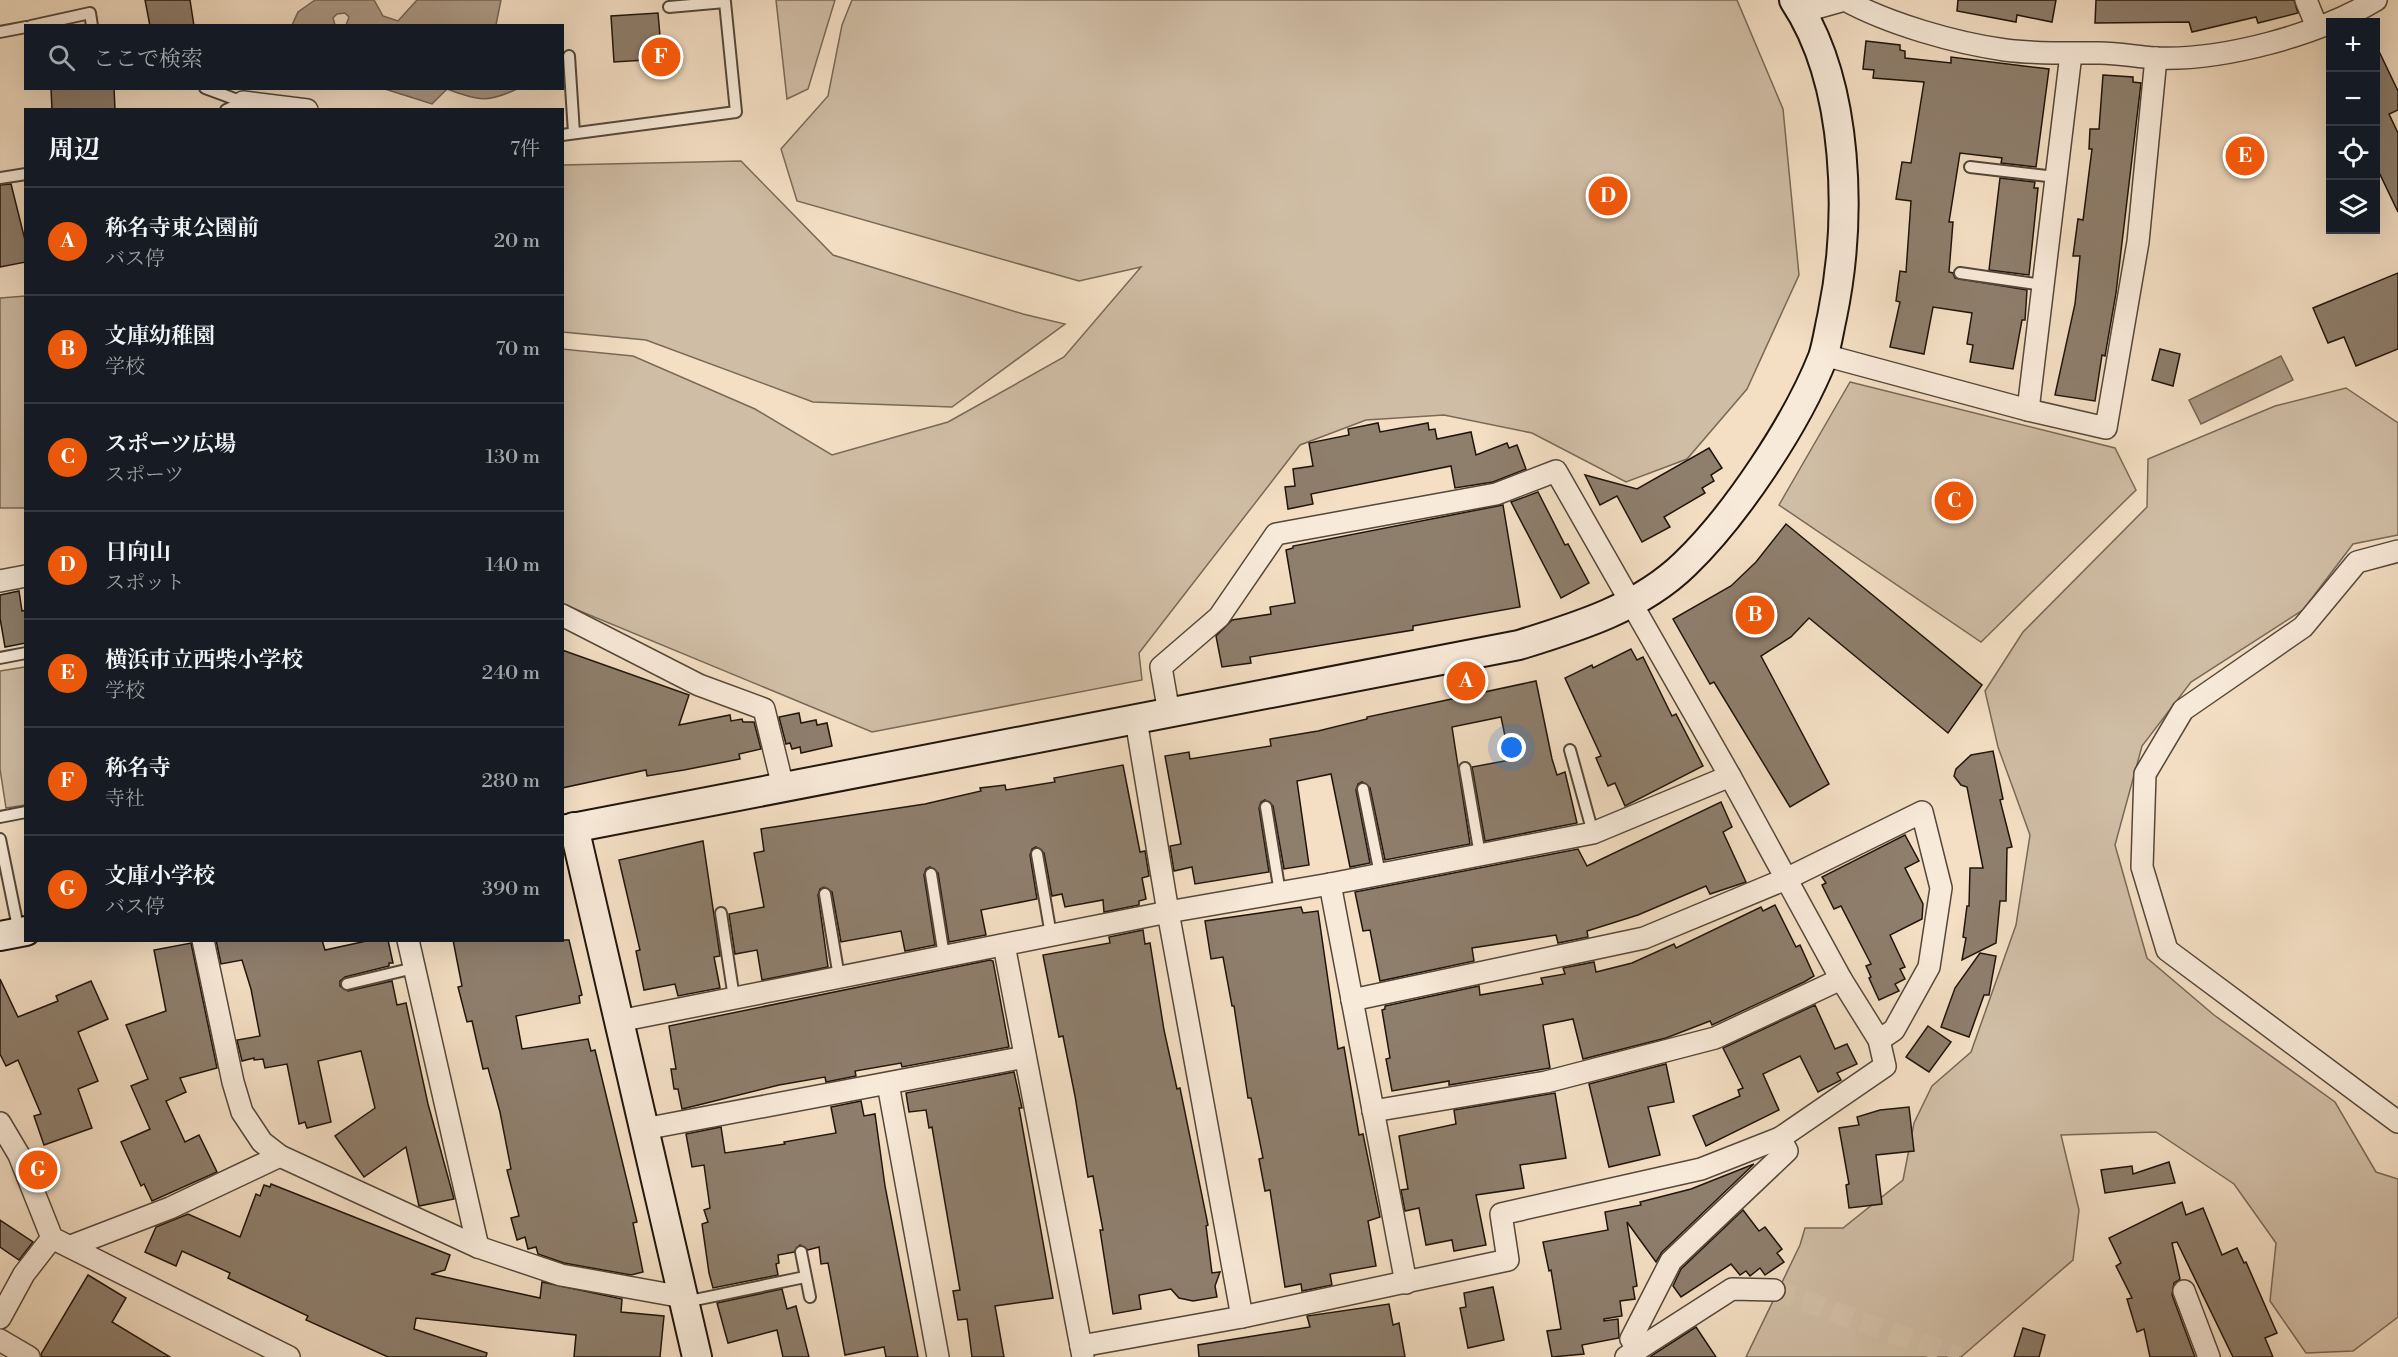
<!DOCTYPE html>
<html lang="ja">
<meta charset="utf-8">
<style>
body{margin:0;font-family:"Libre Bodoni","Noto Serif JP",serif;background:#242831;color:#f1f3f6}
.controls{position:absolute;right:18px;top:18px;display:grid;overflow:hidden;border-radius:0px;box-shadow:0 6px 24px #0002}
.controls button{width:54px;height:54px;display:grid;place-items:center;padding:0;border:0;border-bottom:2px solid #363941;background:#171b24;color:#f1f3f6;font:30px sans-serif}
.you{position:absolute;left:1512px;top:748px;width:21px;height:21px;margin:-15px;border:4px solid #fff;border-radius:50%;background:#1a73e8;box-shadow:0 0 0 9px #1a73e833}
.badge{display:grid;place-items:center;width:39px;height:39px;border-radius:50%;background:#ea580c;color:#fff;font-size:20px;font-weight:700}
.pin{position:absolute;translate:-50% -50%;border:3px solid #fff;box-shadow:0 2px 6px #0006}
.list{margin:0;padding:0;list-style:none}
h2{display:flex;justify-content:space-between;align-items:center;height:78px;margin:0;padding:0 24px;font-size:26px}
h2 small{font-size:20px;font-weight:400;color:#9ea1a6}
.list li{display:grid;grid-template-columns:39px 1fr auto;gap:18px;align-items:center;box-sizing:border-box;height:108px;padding:0 24px;border-top:2px solid #363941}
.list b{display:block;font-size:22px;white-space:nowrap}
.list p{margin:0;font-size:20px;white-space:nowrap;color:#9ea1a6}
.list em{font-size:20px;font-style:normal;color:#9ea1a6}
.icon{flex:none;width:33px;height:33px;fill:none;stroke:currentColor;stroke-width:2;stroke-linecap:round;stroke-linejoin:round}
.map{position:relative;flex:none;width:2398px;height:1357px;overflow:hidden}
.search{position:absolute;background:#171b24;box-shadow:0 6px 24px #0002;left:24px;top:24px;width:540px;height:66px;display:flex;align-items:center;gap:15px;box-sizing:border-box;padding:0 21px;border-radius:0px;color:#9ea1a6;font-size:22px}
.panel{position:absolute;background:#171b24;box-shadow:0 6px 24px #0002;left:24px;top:108px;width:540px;height:834px;border-radius:0px}
.map>svg:first-child{display:block}
.green{fill:#d0bda5;stroke:#786958;stroke-width:1.5}
.water{fill:#ac9a85;stroke:#746555;stroke-width:1.5}
.building{fill:#8e7e6c;stroke:#20150c;stroke-width:1.5}
.lines{fill:none;stroke-linecap:round;stroke-linejoin:round}
.street-tunnel{stroke:#d4c1a8;stroke-width:21;stroke-dasharray:21 10;stroke-linecap:butt}
.lane-casing{stroke:#55483a;stroke-width:14}
.street-casing{stroke:#55483a;stroke-width:24}
.secondary-casing{stroke:#20150c;stroke-width:32}
.lane{stroke:#f8ead9;stroke-width:10}
.street{stroke:#f8ead9;stroke-width:21}
.secondary{stroke:#f8ead9;stroke-width:28}
</style>
<div class="map">
<svg width="2398" height="1357" viewBox="0 0 2398 1357">
<rect width="100%" height="100%" fill="#f4dfc4"/>
<filter id="stains"><feTurbulence type="fractalNoise" baseFrequency=".00333" numOctaves="4"/><feColorMatrix values="0 0 0 0 .2 0 0 0 0 .09 0 0 0 0 .02 0 0 0 .5 -.17"/></filter>
<radialGradient id="worn" r=".72"><stop offset=".6" stop-color="#630" stop-opacity="0"/><stop offset="1" stop-color="#630" stop-opacity=".3"/></radialGradient>
<g class="green">
<path d="M776 0H835L808 89 787 99Z"/>
<path d="M852 0H1737L1783 109 1799 275 1747 389 1687 459 1626 482 1532 433 1444 415 1366 420 1300 445 1139 653 1142 680 872 732 563 604 562 349 633 356 755 409 832 455 948 422 1064 357 1141 267 1079 281 797 201 781 149 828 96 842 25Z"/>
<path d="M741 161 833 255 1023 314 1065 324 952 407 813 402 646 340 563 332V165Z"/>
<path d="M25 296V508H0V298Z"/>
<path d="M1850 382 2115 448 2136 490 1981 642 1779 505Z"/>
<path d="M2346 388 2398 423V535L2353 544 2303 610 2191 682 2142 746 2115 845 2147 958 2214 1015 2335 1102 2376 1172 2398 1179V1317L2353 1351 2306 1353 2270 1301 2276 1243 2234 1184 2156 1132 2061 1135 2079 1210 2073 1260 1961 1357H1746L1800 1245 1805 1228H1843L1903 1180 1914 1123 1932 1086 1971 1052 2016 925 2030 835 1998 747 1985 691 2023 632 2147 507 2148 459 2275 406Z"/>
<path d="M25 667V805L6 808 0 769V671Z"/>
</g>
<g class="water">
<path d="M315 0H374L383 16 398 21 417 0H501L496 25H346L349 17 345 13 337 14 333 18 335 25H292L298 12Z"/>
<path d="M385 89H517C487 103 479 101 447 89L432 104Z"/>
<path d="M2281 356 2293 380 2201 424 2189 400Z"/>
</g>
<g class="building">
<path d="M145 0H190L194 26H150Z"/>
<path d="M1958 0H2056L2052 22 2017 15 2016 22 1957 11Z"/>
<path d="M2096 0H2294L2298 13 2258 23 2256 17 2192 32 2189 22 2095 23Z"/>
<path d="M658 13 662 59 614 62 611 16Z"/>
<path d="M1866 41 1900 45V50L1905 51V58L1951 63V57L2049 69 2036 167 2001 163 2002 158 1960 153 1949 222H1953L1949 272 1953 273 1955 278 2027 290 2025 320H2022L2013 369 1970 362 1973 345 1967 344 1972 313 1933 307 1924 354 1890 347 1900 302 1896 301 1900 271 1906 272 1911 201 1896 199 1902 162 1911 163 1924 82 1873 78 1874 70 1863 69Z"/>
<path d="M2376 45 2398 91V110L2389 114 2398 133V212L2376 166Z"/>
<path d="M2103 75 2133 77V82L2141 83 2116 293 2105 356 2102 355 2095 401 2055 395 2075 304 2080 256H2073L2078 219 2083 220 2092 149H2089L2090 129H2099Z"/>
<path d="M51 88H114L115 110H52Z"/>
<path d="M2000 178 2035 182 2034 188H2038L2029 275 1989 270Z"/>
<path d="M11 184 26 244V262L0 267V185Z"/>
<path d="M2398 273V349L2356 366 2344 337 2328 343 2313 308Z"/>
<path d="M2160 349 2180 354 2173 386 2152 380Z"/>
<path d="M1378 423 1380 432 1428 423 1429 430 1435 429 1437 439 1471 432 1476 455 1507 443 1509 448 1517 445 1526 469 1493 482 1455 488 1451 466 1311 494 1313 504 1288 509 1285 487 1295 486 1293 469 1313 466 1309 443 1349 435 1348 429Z"/>
<path d="M1709 448 1722 468 1711 475 1714 481 1702 488 1705 493 1664 517 1670 527 1642 542 1617 496 1600 505 1585 475 1637 489Z"/>
<path d="M1538 492 1565 545 1568 544 1589 583 1561 598 1511 502Z"/>
<path d="M1503 505 1520 607 1413 626V630L1250 657 1251 663 1222 667 1216 636 1232 620 1271 614 1270 607 1295 603 1286 550 1293 548V546Z"/>
<path d="M1786 524 1982 685 1948 733 1809 618 1791 637 1761 656 1829 784 1790 807 1714 682 1710 684 1673 619 1731 586 1756 562Z"/>
<path d="M19 591 22 611 26 610V643L5 647 0 618V595Z"/>
<path d="M1631 649 1637 660 1643 657 1672 716 1676 714 1703 766 1625 806 1615 783 1608 786 1596 758 1601 756 1565 678 1592 665 1593 668Z"/>
<path d="M562 650 689 695 679 725 730 715 731 721 742 719 743 722H754L761 749 739 754 740 759 684 770 647 776 646 770 562 788Z"/>
<path d="M1536 681 1552 759 1557 775 1565 772 1577 823 1485 841 1472 767 1510 760 1501 717 1452 727 1470 844 1385 860 1370 788 1362 782 1358 784 1356 790 1370 863 1350 867 1331 774 1297 781 1309 865 1284 869 1273 806 1265 800 1261 802 1259 808 1269 872 1195 884 1192 867 1174 871 1170 846 1181 844 1165 756 1189 752 1190 759 1271 746 1270 739 1318 731 1367 719V717Z"/>
<path d="M799 713 801 723 816 720 817 725 827 723 832 746 801 753 800 747 792 749 790 743 786 744 779 717Z"/>
<path d="M1993 751 2003 799 2000 800 2012 847 2007 848 2006 901H2000L1996 943 1962 960 1966 938 1963 937 1967 906H1969L1970 868H1983L1967 787 1961 785 1954 776 1956 769 1971 755Z"/>
<path d="M1123 765 1140 852 1145 851 1149 876 1142 878 1146 899 1139 901V905L1104 912 1103 900 1065 907 1062 894 1052 896 1044 853 1036 847 1032 849 1030 855 1037 899 981 910 986 935 949 942 938 873 930 867 926 869 924 875 935 945 905 951 901 931 841 942 832 892 824 887 820 889 818 895 828 967 762 980 757 950 735 954 729 914 764 907 754 853 764 851 761 829 925 804 981 791 980 788 1005 785 1006 790 1055 782 1054 778Z"/>
<path d="M1721 802 1732 827 1723 832 1746 882 1710 894 1706 886 1638 915 1587 931 1588 937 1558 943 1556 935 1472 948 1474 961 1380 981 1370 930 1363 931 1355 892 1578 849 1587 866Z"/>
<path d="M1905 835 1919 861 1905 868 1923 904 1922 919 1890 935 1905 967 1900 969 1905 979 1895 984 1899 991 1879 1000 1869 978 1871 977 1866 966 1871 964 1841 906 1834 909 1822 885 1826 883 1822 877Z"/>
<path d="M703 841 720 956 714 957 720 988 678 996 675 984 644 990 636 951 640 950 619 860Z"/>
<path d="M1775 905 1796 947 1800 945 1814 976 1804 982 1712 1025 1710 1021 1666 1038 1583 1059 1573 1019 1543 1025 1550 1068 1449 1085V1081L1392 1091 1386 1059 1390 1058 1382 1010 1385 1009V1006L1479 986 1480 995 1543 984 1541 978 1565 974 1563 968 1594 962 1596 972 1632 963 1674 944 1676 948 1761 907 1763 911Z"/>
<path d="M1301 907 1303 913 1318 911 1338 1049 1344 1047 1359 1135 1363 1134 1380 1217 1368 1221 1376 1266 1330 1274 1332 1285 1302 1291 1301 1284 1285 1287 1270 1190 1265 1191 1259 1159 1263 1158 1251 1098H1248L1234 1006H1232L1223 957 1211 959 1205 921Z"/>
<path d="M1143 930 1145 944 1150 943 1164 1030 1177 1089 1180 1088 1208 1225 1206 1226 1212 1273 1220 1272 1215 1286 1217 1297 1193 1301 1179 1298 1171 1289 1139 1295 1141 1309 1113 1314 1100 1230H1103L1093 1176 1088 1177 1075 1096 1063 1036 1059 1037 1043 955 1110 943 1109 937Z"/>
<path d="M216 940H322L325 950 371 940H388L393 963H389V966L345 977 340 981V986L348 991 392 981 397 1005 406 1003 428 1104 454 1199 419 1206 406 1147 364 1177 335 1136 375 1108 361 1051 318 1061 331 1122 307 1128 305 1122 299 1124 287 1064 265 1068 263 1059 254 1060V1058L242 1061 237 1040 260 1036 251 989 242 960 221 964Z"/>
<path d="M453 940H569L582 995 579 996 580 1003 516 1016 522 1049 588 1039 591 1051 595 1050 637 1222 633 1223 643 1272 631 1275 564 1263 538 1254 536 1247 528 1249 525 1237 517 1240 511 1218 519 1216 507 1170 511 1169 500 1112 488 1068 483 1069 472 1021 467 1022 458 987 462 986Z"/>
<path d="M191 943 217 1068 180 1078 186 1092 166 1101 185 1142 199 1135 217 1172 152 1201 144 1184 141 1186 121 1142 150 1129 131 1086 148 1079 126 1025 166 1011 154 950Z"/>
<path d="M1980 953 1996 956 1989 995H1984L1969 1037 1941 1027 1955 988Z"/>
<path d="M990 960 993 961 1009 1047 902 1067 901 1063 855 1071 856 1076 826 1082 825 1077 779 1085 682 1109 678 1089H674L671 1069H676L669 1026Z"/>
<path d="M0 979 18 1017 58 1001 56 996 91 981 108 1019 78 1032 98 1081 78 1089 92 1128 44 1145 34 1116 41 1114 18 1060 6 1066 0 1054Z"/>
<path d="M1815 1005 1835 1049 1847 1044 1857 1064 1837 1073 1841 1080 1818 1092 1800 1056 1763 1074 1779 1110 1706 1146 1693 1116 1740 1096 1738 1090 1743 1088 1723 1048Z"/>
<path d="M1928 1026 1951 1042 1929 1072 1906 1057Z"/>
<path d="M1666 1064 1674 1102 1648 1107 1660 1155 1609 1167 1589 1084Z"/>
<path d="M1014 1072 1022 1108H1019L1053 1298 995 1306 1004 1357H972L967 1319 958 1320 953 1291 960 1290 932 1127 929 1128 926 1110 909 1112 906 1093Z"/>
<path d="M1555 1093 1566 1158 1520 1165 1524 1188 1476 1195 1486 1245 1454 1251 1452 1240 1426 1245 1419 1208 1405 1211 1401 1190 1408 1189 1399 1136 1456 1124 1454 1110Z"/>
<path d="M861 1101 864 1116 875 1114 885 1186 918 1357H886L884 1347 845 1355 828 1263 821 1264 819 1247 808 1250 800 1245 794 1252 778 1255 779 1263 776 1264 778 1275 713 1288 709 1273 702 1224 708 1222 704 1210 710 1208 704 1165 692 1167 686 1134 721 1127 725 1153 785 1144 784 1142 836 1133 831 1107Z"/>
<path d="M1909 1107 1914 1151 1876 1155 1882 1204 1849 1208 1846 1185 1849 1184 1839 1128 1859 1125 1857 1117 1880 1110Z"/>
<path d="M2169 1162 2175 1183 2105 1193 2101 1170 2132 1166 2133 1174Z"/>
<path d="M1754 1164 1662 1252 1656 1262 1627 1222 1637 1286 1633 1287 1635 1299 1620 1301 1622 1316 1604 1319V1321L1618 1319 1619 1338 1582 1345 1584 1354 1552 1357 1547 1331 1561 1329 1551 1270 1549 1271 1543 1242 1608 1230 1605 1212 1641 1205 1640 1202 1691 1189Z"/>
<path d="M271 1184 450 1255 445 1270 431 1274 540 1298 542 1282 622 1299 621 1312 664 1316 660 1357H574L576 1335 416 1318 414 1329 487 1353 486 1357H388L306 1320 308 1316 228 1278 230 1273 182 1251 176 1266 145 1252 156 1227 188 1214 240 1237 256 1194 260 1196 264 1185 270 1187Z"/>
<path d="M2182 1202 2186 1215 2203 1208 2222 1255 2237 1248 2244 1263 2246 1262 2277 1333 2265 1338 2273 1357H2233L2177 1242 2172 1243 2180 1279 2174 1283 2172 1295 2195 1357H2150L2144 1329 2137 1332 2127 1299 2132 1298 2116 1266 2121 1263 2109 1238Z"/>
<path d="M1743 1210 1759 1231 1765 1227 1782 1249 1777 1253 1784 1262 1765 1275 1760 1268 1750 1276 1746 1271 1740 1275 1731 1264 1681 1297 1673 1286 1681 1269Z"/>
<path d="M0 1220 33 1242 19 1260 0 1247Z"/>
<path d="M88 1275 126 1298 112 1322 170 1357H42L41 1354Z"/>
<path d="M1493 1287 1504 1340 1468 1348 1460 1308 1466 1307 1464 1293Z"/>
<path d="M782 1289 787 1309 796 1306 809 1357H783L777 1330 728 1343 717 1303Z"/>
<path d="M1389 1304 1393 1325 1399 1323 1405 1357H1199L1198 1345 1310 1327 1307 1316Z"/>
<path d="M1696 1327 1716 1357H1650L1654 1354Z"/>
<path d="M2023 1328 2045 1335 2039 1357H2014Z"/>
</g>
<g class="lines">
<path class="street-tunnel" d="M1774 1290 1959 1357"/>
<defs>
<g id="lane">
<path d="M31 26 90 13 92 26"/>
<path d="M0 32 26 27"/>
<path d="M569 56 574 133"/>
<path d="M205 88 243 102"/>
<path d="M226 110 243 102"/>
<path d="M562 135 736 112 725 2 669 7"/>
<path d="M1970 167 2056 177"/>
<path d="M0 178 26 174"/>
<path d="M1960 273 2043 285"/>
<path d="M0 658 26 653"/>
<path d="M1570 750 1593 833"/>
<path d="M1465 768 1480 855"/>
<path d="M1363 789 1380 874"/>
<path d="M1266 807 1280 893"/>
<path d="M0 817 26 812"/>
<path d="M0 839 19 932"/>
<path d="M1037 854 1051 935"/>
<path d="M931 874 944 956"/>
<path d="M825 894 839 977"/>
<path d="M721 913 734 998"/>
<path d="M347 984 414 968"/>
<path d="M801 1252 810 1297"/>
<path d="M685 1302 805 1277"/>
</g>
<g id="street">
<path d="M2306 0 2317 27"/>
<path d="M1802 12 1845 0C1889 24 1955 43 2005 50 2037 54 2069 53 2100 53 2119 53 2137 57 2155 58 2223 61 2318 35 2376 0"/>
<path d="M243 102 307 110"/>
<path d="M1824 355 2028 410 2106 428 2138 242 2156 58"/>
<path d="M2028 410 2071 54"/>
<path d="M2398 551 2357 562 2303 627 2183 710 2145 774 2142 867 2167 950 2398 1122"/>
<path d="M0 581 26 576"/>
<path d="M562 615 699 685 764 709 783 787"/>
<path d="M1169 713 1161 667 1219 617 1276 534 1496 494 1556 471 1730 776 1841 979 1879 1040 1885 1066 1780 1138 1787 1151 1671 1261 1631 1339 1638 1348"/>
<path d="M1136 720 1168 912 1330 884 1593 833 1730 776"/>
<path d="M1330 884 1406 1283"/>
<path d="M203 940 233 1082 242 1112 262 1142 280 1156 478 1247 561 1275 683 1297"/>
<path d="M408 940 478 1247"/>
<path d="M1004 945 1083 1357"/>
<path d="M1352 1000 1644 938 1786 879 1922 812 1941 888 1929 967 1894 1030 1879 1040"/>
<path d="M619 1021 1168 912 1242 1317"/>
<path d="M888 1084 938 1357"/>
<path d="M1373 1111 1546 1082 1715 1038 1841 979"/>
<path d="M0 1123 19 1155 52 1238 289 1357"/>
<path d="M644 1129 1025 1057"/>
<path d="M71 1246 170 1208 280 1156"/>
<path d="M2184 1291 2209 1357"/>
<path d="M0 1318 24 1274 52 1238"/>
<path d="M0 1340 29 1357"/>
<path d="M1081 1346 1242 1317 1508 1260 1501 1214 1701 1169 1780 1138"/>
<path d="M1626 1357 1732 1289 1774 1290"/>
</g>
<g id="secondary">
<path d="M574 827 697 1357"/>
<path d="M562 830 1519 645C1577 627 1640 608 1685 564 1736 515 1797 423 1823 357 1827 345 1829 330 1832 317 1852 221 1850 84 1794 0"/>
<path d="M0 936 26 931"/>
</g>
</defs>
<use href="#lane" class="lane-casing"/>
<use href="#street" class="street-casing"/>
<use href="#secondary" class="secondary-casing"/>
<use href="#lane" class="lane"/>
<use href="#street" class="street"/>
<use href="#secondary" class="secondary"/>
</g>
<rect width="100%" height="100%" filter="url(#stains)"/>
<rect width="100%" height="100%" fill="url(#worn)"/>
</svg>
<div class="controls">
<button>+</button>
<button>−</button>
<button><svg class="icon" aria-label="locate" viewBox="0 0 24 24"><circle cx="12" cy="12" r="6"/><path d="M12 2v4M12 18v4M2 12h4M18 12h4"/></svg></button>
<button><svg class="icon" aria-label="layers" viewBox="0 0 24 24"><path d="M12 4l9 5-9 5-9-5zM3 14l9 5 9-5"/></svg></button>
</div>
<div class="you"></div>
<div class="pin badge" style="left:1466px;top:681px">A</div>
<div class="pin badge" style="left:1755px;top:615px">B</div>
<div class="pin badge" style="left:1954px;top:501px">C</div>
<div class="pin badge" style="left:1608px;top:196px">D</div>
<div class="pin badge" style="left:2245px;top:156px">E</div>
<div class="pin badge" style="left:661px;top:57px">F</div>
<div class="pin badge" style="left:38px;top:1170px">G</div>
<div class="search"><svg class="icon" aria-label="search" viewBox="0 0 24 24"><circle cx="10" cy="10" r="6"/><path d="M15 15l6 6"/></svg>ここで検索</div>
<section class="panel">
<h2>周辺<small>7件</small></h2>
<ul class="list">
<li><span class="badge">A</span><div><b>称名寺東公園前</b><p>バス停</p></div><em>20 m</em></li>
<li><span class="badge">B</span><div><b>文庫幼稚園</b><p>学校</p></div><em>70 m</em></li>
<li><span class="badge">C</span><div><b>スポーツ広場</b><p>スポーツ</p></div><em>130 m</em></li>
<li><span class="badge">D</span><div><b>日向山</b><p>スポット</p></div><em>140 m</em></li>
<li><span class="badge">E</span><div><b>横浜市立西柴小学校</b><p>学校</p></div><em>240 m</em></li>
<li><span class="badge">F</span><div><b>称名寺</b><p>寺社</p></div><em>280 m</em></li>
<li><span class="badge">G</span><div><b>文庫小学校</b><p>バス停</p></div><em>390 m</em></li>
</ul>
</section>
</div>
